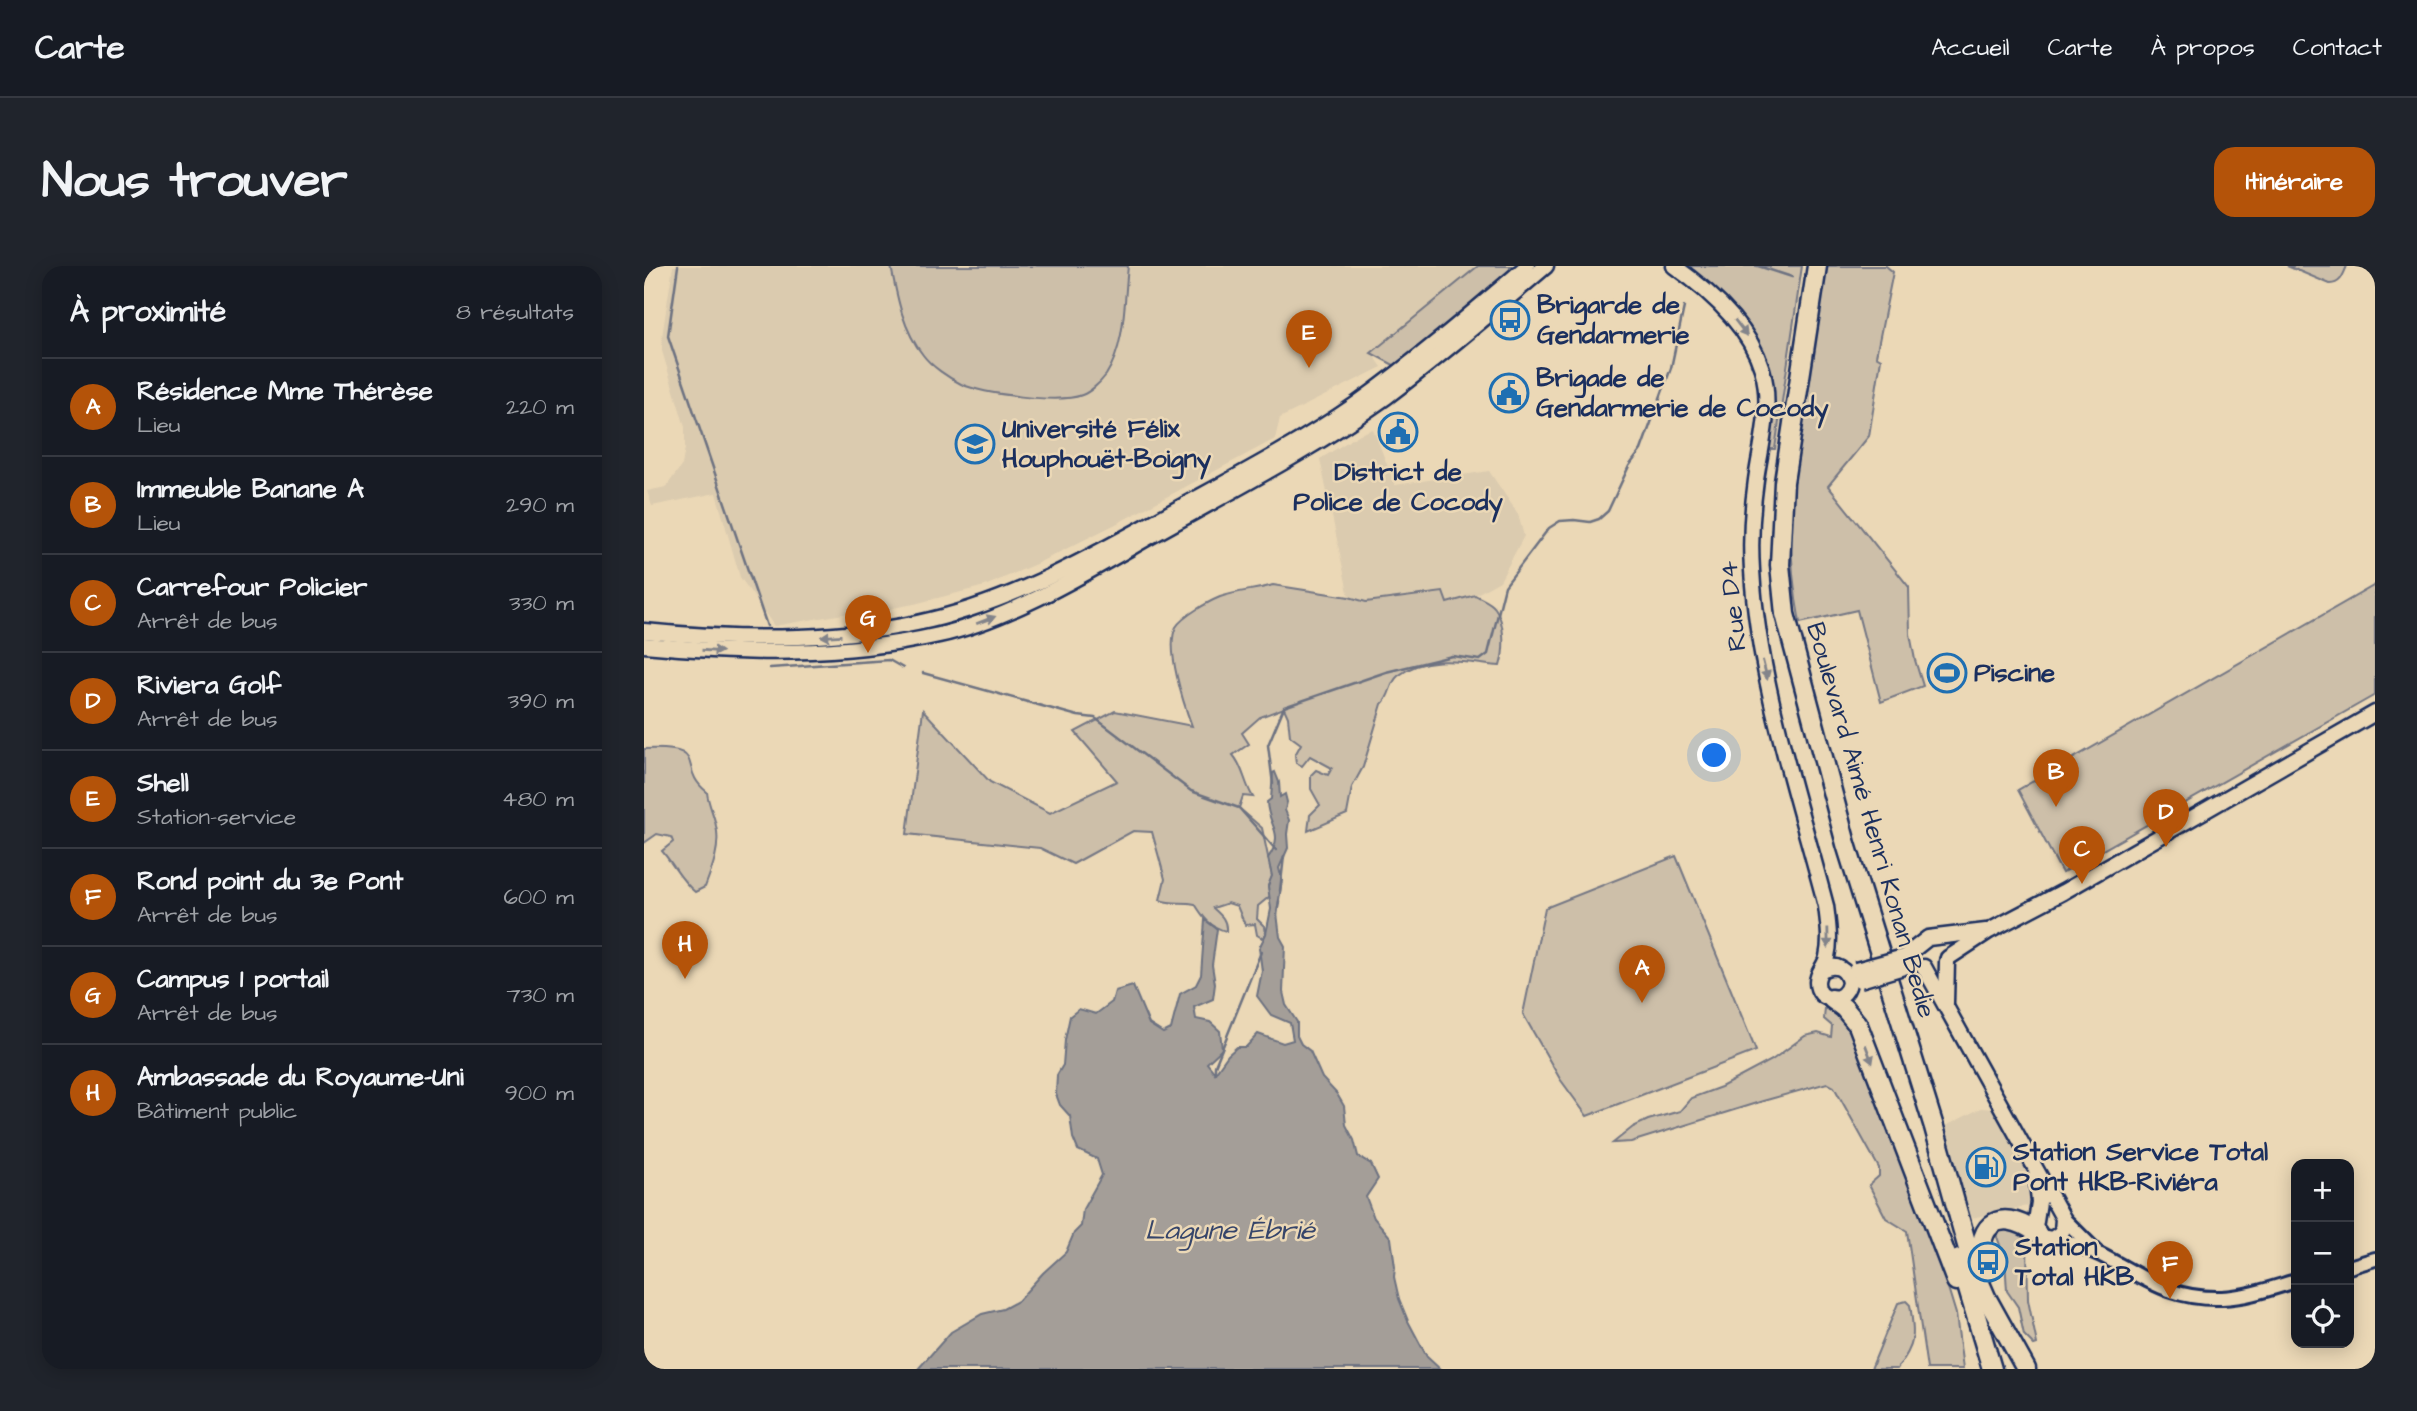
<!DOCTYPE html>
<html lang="fr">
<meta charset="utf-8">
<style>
body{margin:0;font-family:"Architects Daughter",sans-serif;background:#20242c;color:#f1f3f6}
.controls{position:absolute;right:21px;bottom:21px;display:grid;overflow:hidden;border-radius:14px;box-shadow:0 4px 18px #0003}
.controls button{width:63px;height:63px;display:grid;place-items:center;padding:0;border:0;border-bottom:2px solid #363941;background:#171b24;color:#f1f3f6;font:35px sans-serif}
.you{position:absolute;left:1071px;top:490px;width:24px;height:24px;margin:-18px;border:5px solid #fff;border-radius:50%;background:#1a73e8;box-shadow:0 0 0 10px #1a73e833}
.badge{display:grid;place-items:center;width:46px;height:46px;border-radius:50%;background:#b45309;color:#fff;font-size:23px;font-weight:700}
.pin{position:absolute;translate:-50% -58px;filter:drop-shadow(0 2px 4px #0008)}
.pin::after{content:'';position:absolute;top:37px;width:24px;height:21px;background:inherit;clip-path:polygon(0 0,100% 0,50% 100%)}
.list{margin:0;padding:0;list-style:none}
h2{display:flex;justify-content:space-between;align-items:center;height:91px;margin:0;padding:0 28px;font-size:30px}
h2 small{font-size:23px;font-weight:400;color:#9ea1a6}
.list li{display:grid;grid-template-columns:46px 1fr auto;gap:21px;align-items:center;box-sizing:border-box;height:98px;padding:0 28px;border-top:2px solid #363941}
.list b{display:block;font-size:26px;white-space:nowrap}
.list p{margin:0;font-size:23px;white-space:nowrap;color:#9ea1a6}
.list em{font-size:23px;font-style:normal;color:#9ea1a6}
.icon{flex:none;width:38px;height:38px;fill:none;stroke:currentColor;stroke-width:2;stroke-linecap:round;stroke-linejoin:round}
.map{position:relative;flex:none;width:1731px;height:1103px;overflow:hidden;border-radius:21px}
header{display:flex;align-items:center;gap:42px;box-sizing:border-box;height:98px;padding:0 35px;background:#171b24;border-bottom:2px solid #363941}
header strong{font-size:33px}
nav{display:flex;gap:38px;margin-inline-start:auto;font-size:24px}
.intro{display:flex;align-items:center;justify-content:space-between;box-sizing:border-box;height:168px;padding:0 42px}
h1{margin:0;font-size:49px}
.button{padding:18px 32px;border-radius:21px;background:#b45309;color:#fff;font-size:24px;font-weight:700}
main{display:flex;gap:42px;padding:0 42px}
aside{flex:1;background:#171b24;border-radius:21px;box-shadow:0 4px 18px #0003}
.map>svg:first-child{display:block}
.built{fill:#dbcbaf}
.green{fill:#cdbfa9;stroke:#747784;stroke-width:2}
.water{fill:#a49e98;stroke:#6d7281;stroke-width:2}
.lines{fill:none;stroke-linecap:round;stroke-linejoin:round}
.stream{stroke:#6d7281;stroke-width:2.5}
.minor-casing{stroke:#1b2f5e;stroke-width:18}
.major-casing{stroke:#1b2f5e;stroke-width:19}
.highway-casing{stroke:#1b2f5e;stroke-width:23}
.minor{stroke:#ebd8b6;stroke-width:12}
.major{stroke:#ebd8b6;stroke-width:14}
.highway{stroke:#ebd8b6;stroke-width:18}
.major-bridge-casing{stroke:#1b2f5e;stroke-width:19;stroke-linecap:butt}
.major-bridge{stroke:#ebd8b6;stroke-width:14}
.oneway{fill:#83848a}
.labels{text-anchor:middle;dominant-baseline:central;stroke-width:5;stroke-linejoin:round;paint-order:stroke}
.poi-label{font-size:26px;font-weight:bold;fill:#1b2f5e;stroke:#ebd8b6;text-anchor:start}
.street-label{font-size:26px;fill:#1b2f5e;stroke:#ebd8b6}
.water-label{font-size:28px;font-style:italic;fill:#36456a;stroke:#ebd8b6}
</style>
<header>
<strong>Carte</strong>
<nav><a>Accueil</a><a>Carte</a><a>À propos</a><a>Contact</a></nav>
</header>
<div class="intro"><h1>Nous trouver</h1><a class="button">Itinéraire</a></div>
<main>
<aside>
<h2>À proximité<small>8 résultats</small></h2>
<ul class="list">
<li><span class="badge">A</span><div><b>Résidence Mme Thérèse</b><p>Lieu</p></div><em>220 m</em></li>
<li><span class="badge">B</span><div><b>Immeuble Banane A</b><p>Lieu</p></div><em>290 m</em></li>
<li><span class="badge">C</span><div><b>Carrefour Policier</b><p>Arrêt de bus</p></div><em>330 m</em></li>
<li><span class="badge">D</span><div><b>Riviera Golf</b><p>Arrêt de bus</p></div><em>390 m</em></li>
<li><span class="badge">E</span><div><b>Shell</b><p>Station-service</p></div><em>480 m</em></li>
<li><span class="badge">F</span><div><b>Rond point du 3e Pont</b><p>Arrêt de bus</p></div><em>600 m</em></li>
<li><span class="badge">G</span><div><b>Campus 1 portail</b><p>Arrêt de bus</p></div><em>730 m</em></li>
<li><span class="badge">H</span><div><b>Ambassade du Royaume-Uni</b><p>Bâtiment public</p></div><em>900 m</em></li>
</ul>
</aside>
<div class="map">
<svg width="1731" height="1103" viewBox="0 0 1731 1103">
<rect width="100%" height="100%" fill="#ebd8b6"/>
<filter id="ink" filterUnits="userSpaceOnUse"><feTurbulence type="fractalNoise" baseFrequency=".0143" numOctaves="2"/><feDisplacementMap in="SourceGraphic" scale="14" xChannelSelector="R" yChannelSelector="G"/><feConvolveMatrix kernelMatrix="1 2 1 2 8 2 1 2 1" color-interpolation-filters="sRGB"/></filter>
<g filter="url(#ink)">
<g class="built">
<path d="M29 0H834L728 87 738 101 636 152 631 173 470 259 394 297 341 320 270 338 218 348 217 345 130 360 96 311 72 227 8 240 3 225 22 221 38 199 41 182V161L18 85V71Z"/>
<path d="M729 163 751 219 845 205 874 248 880 270 856 315 831 329 803 337 798 326 722 336 705 331 676 193 716 168Z"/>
<path d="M1337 842 1351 843 1385 899 1392 938 1323 953 1298 862Z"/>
</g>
<g class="green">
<path d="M247 0H484C480 35 482 78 462 109 456 117 446 126 438 129 415 138 339 128 317 118 305 112 287 100 279 89 259 64 253 31 247 0Z"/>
<path d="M834 0H895L759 104 727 87Z"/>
<path d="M1045 0H1158L1131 183H1122L1127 132 1076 29Z"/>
<path d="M1181 0H1242L1249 6 1232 90 1237 93 1225 170 1184 220 1265 321 1266 368 1271 394 1279 420 1237 436 1213 344 1156 357C1147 311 1145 266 1148 219Z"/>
<path d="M1643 0H1703C1699 9 1697 18 1686 18Z"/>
<path d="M629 319 705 331 722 336 799 326 803 337 831 329C838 333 847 336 851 342 861 356 861 383 856 400 823 397 783 387 754 410 745 418 747 430 738 438L719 501 708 521 703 548 664 565 666 549 676 539 667 523V509L672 504 684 509 688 502 666 490 658 500 652 497 651 489 657 478 646 470 644 451 640 442 616 451 598 467 605 478 589 489C600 502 600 517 609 531L599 530 595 542 618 562 628 610 624 620 626 630 614 640 613 653 621 661 622 668 618 672 613 669 611 658 601 659 593 640 584 637 569 642C577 649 583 654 582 665 566 661 559 651 551 638 538 635 529 639 516 634L521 613 508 566 489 565 429 598 396 582 263 568 279 444 346 516 406 547 473 515 431 466 471 445 548 460C540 439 521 382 532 361 539 350 564 336 576 331 593 325 612 324 629 319Z"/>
<path d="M1731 319V429L1418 607 1374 524Z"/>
<path d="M0 483C68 480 31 501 63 526 64 538 70 548 72 560 77 580 68 603 61 621L51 626C37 615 30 599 18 585L29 576 27 571 13 568 0 577Z"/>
<path d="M1032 590 1112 785 943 850 916 813 879 748 901 642Z"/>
<path d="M1181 742C1200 748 1205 763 1213 780L1305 1025 1312 1048 1319 1103H1283L1263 965 1242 952 1225 919 1235 910V902L1190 821 1183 817 1119 835 987 876 969 877 989 861 1004 854 1036 845 1047 832 1077 821 1128 794 1161 770 1174 767 1187 771 1188 760 1180 753Z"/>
<path d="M1354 962 1373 964 1383 976 1384 1034 1393 1078 1390 1079 1380 1069 1374 1041 1363 1025 1361 993 1352 968Z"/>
<path d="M1262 1035 1266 1039C1271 1069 1272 1078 1253 1103H1227L1254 1037Z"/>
</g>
<path class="water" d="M631 506 635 516 636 531 641 528 643 536 641 544 645 554 643 568 644 582 635 602 638 614 633 647 636 671 641 680 639 726 642 739 653 756V770L657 778 666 785 678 812 693 828 700 840 702 859 710 874 714 890 727 898 734 913 722 931 730 952 747 972 751 1001 750 1011 755 1033 764 1055 783 1091 796 1103H274L307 1066 338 1048 359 1043 374 1035 399 1007 422 986 430 967 437 960 439 943 458 909 453 893 434 884 429 872 426 850 416 839 412 828 413 809 419 799 421 774 426 750 435 743 452 748 468 736 471 725 489 720 505 758 519 767 527 763 536 728 552 719 557 709 561 654 573 663 568 699 571 718 569 733 550 741 552 753 566 756 576 765 578 783 563 797 571 807 584 789 593 781H602L614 768 639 777 649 774 646 757 627 749 613 730 618 705 615 682 622 668 627 643 624 620 628 610 624 592C642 566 624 561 623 536L627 533 629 507Z"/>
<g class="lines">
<g class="stream">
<path d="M34 0 24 70 123 360"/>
<path d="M1114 0 1148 11"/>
<path d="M126 402 245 394 259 402"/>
<path d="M279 407 434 450 451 452 547 525 595 542 632 584"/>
<path d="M629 518 624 479 640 441 742 406 808 390 836 394 844 388 861 320 905 262 916 255 930 254 946 256 955 253 964 245 985 200 997 184 1027 102 1040 41"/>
<path d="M636 625 640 590"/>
<path d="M633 649 635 635"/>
<path d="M571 807V800L617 686"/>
</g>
<defs>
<g id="minor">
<path d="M1419 952 1452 985"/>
<path d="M1411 972C1426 977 1443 982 1457 989 1500 1011 1526 1034 1578 1032 1603 1031 1628 1022 1652 1015"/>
<path d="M1705 1001 1731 993"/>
</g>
<g id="major">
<path d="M1030 0C1067 26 1105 60 1118 103 1129 139 1117 178 1112 214 1108 243 1106 274 1108 304 1114 415 1154 532 1182 640 1184 657 1187 674 1183 691 1181 700 1173 707 1173 716 1173 737 1201 738 1205 717 1203 703 1192 697 1180 703"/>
<path d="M0 365C91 374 183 376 273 357 360 339 438 296 515 253 580 217 649 182 711 139 771 96 827 48 883 0"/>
<path d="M0 379C99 388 197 391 295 369 366 353 442 307 505 271 585 226 668 184 742 131 797 90 849 45 902 0"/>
<path d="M1260 691 1284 672 1342 665"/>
<path d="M1304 692 1345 665 1419 626 1731 447"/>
<path d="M1280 701 1419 952 1418 966 1408 973 1398 971 1391 962 1395 936 1392 904"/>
<path d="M1302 737 1303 695"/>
</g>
<g id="highway">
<path d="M1173 0 1140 216 1136 299 1141 348 1202 578 1290 861 1329 1001 1342 1031 1382 1103"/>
<path d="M1188 733 1200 742 1214 759 1312 1015"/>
<path d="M1315 993 1348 1103"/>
<path d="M1340 1007C1329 962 1352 938 1393 967"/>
</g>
</defs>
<use href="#minor" class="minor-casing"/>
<use href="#major" class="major-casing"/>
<use href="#highway" class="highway-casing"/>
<use href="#minor" class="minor"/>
<use href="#major" class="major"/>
<use href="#highway" class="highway"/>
<defs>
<g id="major-bridge">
<path d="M1212 704 1260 691"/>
<path d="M1216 714 1263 700"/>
</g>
</defs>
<use href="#major-bridge" class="major-bridge-casing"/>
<use href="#major-bridge" class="major-bridge"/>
</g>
<defs><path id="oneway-solid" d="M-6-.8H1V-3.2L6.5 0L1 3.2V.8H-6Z" transform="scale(1.75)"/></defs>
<g class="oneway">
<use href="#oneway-solid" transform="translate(1097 62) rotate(52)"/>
<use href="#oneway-solid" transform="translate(342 354) rotate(-21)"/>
<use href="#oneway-solid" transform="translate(187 370) rotate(177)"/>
<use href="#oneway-solid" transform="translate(68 385) rotate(4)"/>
<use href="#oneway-solid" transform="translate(1121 404) rotate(76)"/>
<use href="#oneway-solid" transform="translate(1184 672) rotate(89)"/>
<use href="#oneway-solid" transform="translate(1225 788) rotate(69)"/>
</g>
</g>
<defs>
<symbol id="bus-ring" viewBox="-11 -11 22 22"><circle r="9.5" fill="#ebd8b6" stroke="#1f6fb2" stroke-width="1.5"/><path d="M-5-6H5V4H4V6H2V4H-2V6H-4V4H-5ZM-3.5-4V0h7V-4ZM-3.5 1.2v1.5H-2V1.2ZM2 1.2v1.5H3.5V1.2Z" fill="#1f6fb2"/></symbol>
<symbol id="civic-ring" viewBox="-11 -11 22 22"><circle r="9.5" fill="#ebd8b6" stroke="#1f6fb2" stroke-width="1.5"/><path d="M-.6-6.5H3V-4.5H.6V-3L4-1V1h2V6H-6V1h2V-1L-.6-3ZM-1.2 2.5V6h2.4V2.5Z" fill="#1f6fb2"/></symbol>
<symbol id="university-ring" viewBox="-11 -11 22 22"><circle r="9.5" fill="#ebd8b6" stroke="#1f6fb2" stroke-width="1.5"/><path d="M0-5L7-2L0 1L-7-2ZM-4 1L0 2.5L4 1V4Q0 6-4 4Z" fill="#1f6fb2"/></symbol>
<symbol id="stadium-ring" viewBox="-11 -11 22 22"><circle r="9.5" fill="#ebd8b6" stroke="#1f6fb2" stroke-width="1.5"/><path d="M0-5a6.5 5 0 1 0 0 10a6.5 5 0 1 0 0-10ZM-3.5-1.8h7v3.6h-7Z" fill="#1f6fb2"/></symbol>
<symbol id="fuel-ring" viewBox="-11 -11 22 22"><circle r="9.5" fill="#ebd8b6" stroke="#1f6fb2" stroke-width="1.5"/><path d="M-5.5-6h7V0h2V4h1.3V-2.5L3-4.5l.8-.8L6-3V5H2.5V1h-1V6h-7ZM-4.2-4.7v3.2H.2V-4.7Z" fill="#1f6fb2"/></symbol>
</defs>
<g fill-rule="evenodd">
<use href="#bus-ring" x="844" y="32" width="44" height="44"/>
<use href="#civic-ring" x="843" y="105" width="44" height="44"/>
<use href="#civic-ring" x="732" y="144" width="44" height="44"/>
<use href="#university-ring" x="309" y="156" width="44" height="44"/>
<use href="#stadium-ring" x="1281" y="385" width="44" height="44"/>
<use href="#fuel-ring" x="1320" y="879" width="44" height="44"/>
<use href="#bus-ring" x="1322" y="974" width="44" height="44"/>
</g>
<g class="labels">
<g class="poi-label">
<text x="893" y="39">Brigarde de<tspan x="893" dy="30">Gendarmerie</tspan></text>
<text x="892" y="112">Brigade de<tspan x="892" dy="30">Gendarmerie de Cocody</tspan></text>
<text x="358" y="163">Université Félix<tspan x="358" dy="30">Houphouët-Boigny</tspan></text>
<text x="754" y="206" text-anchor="middle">District de<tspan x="754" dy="30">Police de Cocody</tspan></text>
<text x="1330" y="407">Piscine</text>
<text x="1369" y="886">Station Service Total<tspan x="1369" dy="30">Pont HKB-Riviéra</tspan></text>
<text x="1371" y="981">Station<tspan x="1371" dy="30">Total HKB</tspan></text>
</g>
<g class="street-label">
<text transform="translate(1089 340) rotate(-96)">Rue D4</text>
<text transform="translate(1227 554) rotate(74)">Boulevard Aimé Henri Konan Bedie</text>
</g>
<g class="water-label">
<text x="586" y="964">Lagune Ébrié</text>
</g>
</g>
</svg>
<div class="controls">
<button>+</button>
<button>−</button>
<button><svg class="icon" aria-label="locate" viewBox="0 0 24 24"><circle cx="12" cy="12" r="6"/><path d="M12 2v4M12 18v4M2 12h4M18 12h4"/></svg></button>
</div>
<div class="you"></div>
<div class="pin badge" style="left:998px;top:737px">A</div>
<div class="pin badge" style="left:1412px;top:541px">B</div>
<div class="pin badge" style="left:1438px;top:618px">C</div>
<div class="pin badge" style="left:1522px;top:581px">D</div>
<div class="pin badge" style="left:665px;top:102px">E</div>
<div class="pin badge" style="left:1526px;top:1033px">F</div>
<div class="pin badge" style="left:224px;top:387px">G</div>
<div class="pin badge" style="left:41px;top:713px">H</div>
</div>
</main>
